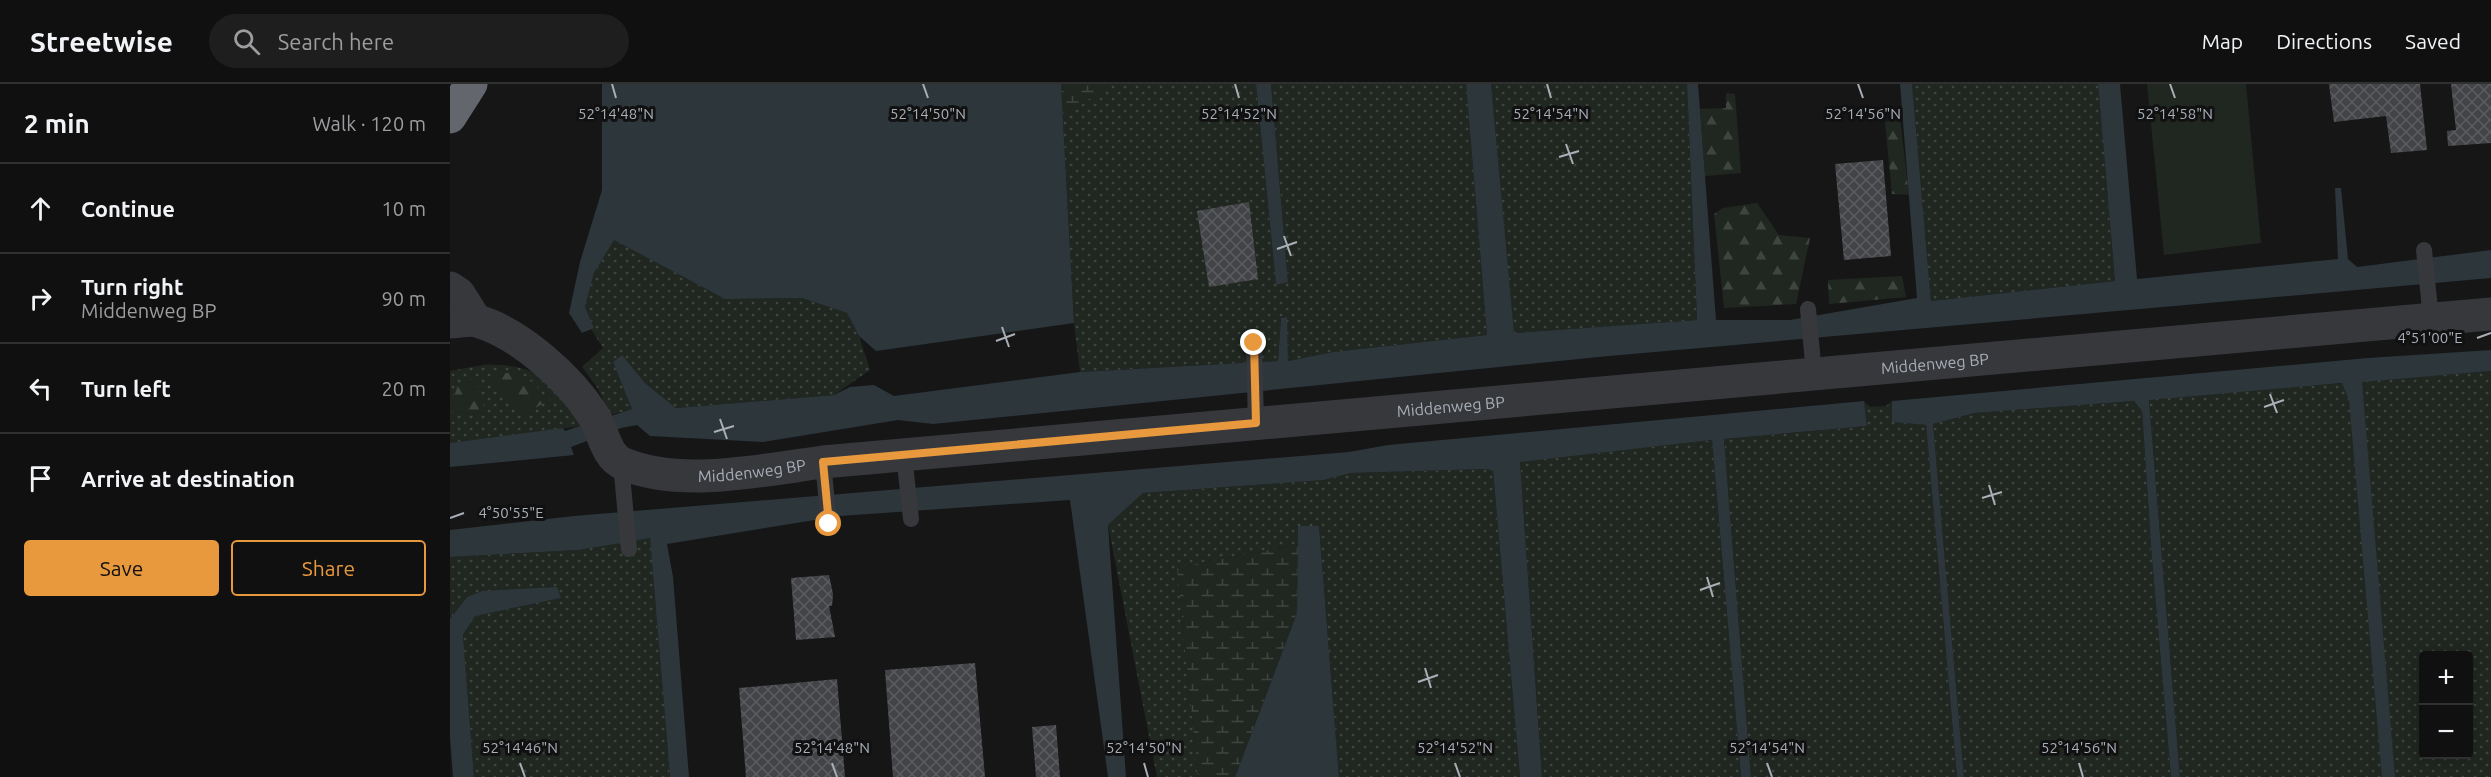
<!DOCTYPE html>
<meta charset="utf-8">
<style>
body{margin:0;font-family:Ubuntu,sans-serif;background:#1e1e1f;color:#f1f3f6}
.controls{position:absolute;right:18px;bottom:18px;display:grid;overflow:hidden;border-radius:6px;box-shadow:0 3px 15px #0003}
.controls button{width:54px;height:54px;display:grid;place-items:center;padding:0;border:0;border-bottom:2px solid #303031;background:#101011;color:#f1f3f6;font:30px sans-serif}
.stop{position:absolute;width:18px;height:18px;margin:-14px;border:4px solid #e8983d;border-radius:50%;background:#fff}
.stop.end{background:#e8983d;border-color:#fff;box-shadow:0 2px 6px #0008}
.list{margin:0;padding:0;list-style:none}
h2{display:flex;justify-content:space-between;align-items:center;height:78px;margin:0;padding:0 24px;font-size:26px}
h2 small{font-size:20px;font-weight:400;color:#9c9d9f}
.list li{display:grid;grid-template-columns:39px 1fr auto;gap:18px;align-items:center;box-sizing:border-box;height:90px;padding:0 24px;border-top:2px solid #303031}
.list b{display:block;font-size:22px;white-space:nowrap}
.list p{margin:0;font-size:20px;white-space:nowrap;color:#9c9d9f}
.list em{font-size:20px;font-style:normal;color:#9c9d9f}
.actions{display:flex;gap:12px;padding:18px 24px}
.actions a{flex:1;padding:14px 0;border:2px solid #e8983d;border-radius:6px;text-align:center;font-size:21px;color:#e8983d}
.actions .main{background:#e8983d;color:#111}
.icon{flex:none;width:33px;height:33px;fill:none;stroke:currentColor;stroke-width:2;stroke-linecap:round;stroke-linejoin:round}
.map{position:relative;flex:none;width:2041px;height:693px;overflow:hidden}
header{display:flex;align-items:center;gap:36px;box-sizing:border-box;height:84px;padding:0 30px;background:#101011;border-bottom:2px solid #303031}
header strong{font-size:28px}
nav{display:flex;gap:33px;margin-inline-start:auto;font-size:21px}
.search{width:420px;height:54px;background:#1e1e1f;display:flex;align-items:center;gap:15px;box-sizing:border-box;padding:0 21px;border-radius:33px;color:#9c9d9f;font-size:22px}
main{display:flex}
aside{flex:1;background:#101011}
.map>svg:first-child{display:block}
.grass{fill:url(#grass-dots);fill-rule:evenodd}
.forest{fill:url(#forest-firs)}
.wetland{fill:url(#wetland-marsh)}
.garden{fill:#202720}
.water{fill:#2c363b}
.building{fill:url(#building-cross-hatch)}
.lines{fill:none;stroke-linecap:round;stroke-linejoin:round}
.lane{stroke:#37383c;stroke-width:16}
.street{stroke:#37383c;stroke-width:33}
.highway{stroke:#63676d;stroke-width:33}
.route{stroke:#e8983d;stroke-width:8}
.ticks{fill:none;stroke:#a8afb7;stroke-width:2}
.labels{text-anchor:middle;dominant-baseline:central;stroke-width:6;stroke-linejoin:round;paint-order:stroke}
.street-label{font-size:16px;fill:#a8afb7;stroke:#111112}
.ticks-label{font-size:15px;text-anchor:middle;fill:#a8afb7;stroke:#111112;stroke-width:6;stroke-linejoin:round;paint-order:stroke}
</style>
<header>
<strong>Streetwise</strong>
<div class="search"><svg class="icon" aria-label="search" viewBox="0 0 24 24"><circle cx="10" cy="10" r="6"/><path d="M15 15l6 6"/></svg>Search here</div>
<nav><a>Map</a><a>Directions</a><a>Saved</a></nav>
</header>
<main>
<aside>
<h2>2 min<small>Walk · 120 m</small></h2>
<ul class="list">
<li><svg class="icon" aria-label="ahead" viewBox="0 0 24 24"><path d="M12 20V5M6 11l6-6 6 6"/></svg><div><b>Continue</b></div><em>10 m</em></li>
<li><svg class="icon" aria-label="right" viewBox="0 0 24 24"><path d="M7 20v-9h11M14 6l5 5-5 5"/></svg><div><b>Turn right</b><p>Middenweg BP</p></div><em>90 m</em></li>
<li><svg class="icon" aria-label="left" viewBox="0 0 24 24"><path d="M17 20v-9H6M10 6l-5 5 5 5"/></svg><div><b>Turn left</b></div><em>20 m</em></li>
<li><svg class="icon" aria-label="arrive" viewBox="0 0 24 24"><path d="M6 21V4h12l-3 4 3 4H6"/></svg><div><b>Arrive at destination</b></div></li>
</ul>
<div class="actions"><a class="main">Save</a><a>Share</a></div>
</aside>
<div class="map">
<svg width="2041" height="693" viewBox="0 0 2041 693">
<defs>
<pattern id="grass-dots" width="8" height="8" patternUnits="userSpaceOnUse" patternTransform="scale(1.5)"><rect width="8" height="8" fill="#202720"/><path d="M2 2h.1M6 6h.1" fill="none" stroke="#3e443e" stroke-width="1.8" stroke-linecap="round"/></pattern>
<pattern id="forest-firs" width="22" height="20" patternUnits="userSpaceOnUse" patternTransform="scale(1.5)"><rect width="22" height="20" fill="#202720"/><path d="M5 1l3.5 6h-7zM16 11l3.5 6h-7z" fill="#3e443e"/></pattern>
<pattern id="wetland-marsh" width="20" height="14" patternUnits="userSpaceOnUse" patternTransform="scale(1.5)"><rect width="20" height="14" fill="#202720"/><path d="M1 5h8M5 5V1M11 12h8M15 12V8" fill="none" stroke="#3e443e"/></pattern>
<pattern id="building-cross-hatch" width="8" height="8" patternUnits="userSpaceOnUse" patternTransform="scale(1.5)"><rect width="8" height="8" fill="#424447"/><path d="M0 0l8 8M0 8l8-8" fill="none" stroke="#5a5c5f"/></pattern>
</defs>
<rect width="100%" height="100%" fill="#161617"/>
<g class="grass">
<path d="M611 0H806L826 201 838 197 821 0H1016L1037 251 883 268 838 277 836 233 831 234 828 277 630 288 624 239Z"/>
<path d="M1041 0H1237L1247 236 1063 249Z"/>
<path d="M1462 0H1648L1665 197 1481 217Z"/>
<path d="M163 155 275 215 352 214 397 229 409 252 420 286 384 311 226 324 195 299 172 272 163 278 183 325 160 331 147 303 132 283 153 264 141 245 144 244 135 223 144 189Z"/>
<path d="M33 281C92 279 101 297 132 342L0 359V327L26 331 5 310 0 309V287Z"/>
<path d="M2041 287V693H1730L1699 315ZM1974 572H2018V670H1974Z"/>
<path d="M1414 317 1420 323 1436 322 1442 317 1443 338 1476 341 1507 693H1301L1274 355 1417 342Z"/>
<path d="M1685 317 1692 327 1702 475 1721 693H1514L1483 340 1525 329Z"/>
<path d="M1262 356 1291 693H1092L1070 377Z"/>
<path d="M1036 385 1043 387 1070 693H889L869 442H848V460L727 484 748 693H707L658 441 693 409 874 396 901 389Z"/>
<path d="M200 453 220 693H24L13 552 24 532 110 514 17 513 0 535V473L129 466Z"/>
</g>
<g class="forest">
<path d="M1276 9 1285 10 1291 89 1255 92 1250 25 1276 24Z"/>
<path d="M1450 34 1459 111 1442 110 1435 38Z"/>
<path d="M1307 119 1329 151 1360 154 1346 220 1274 224 1264 130 1273 124Z"/>
<path d="M1452 192 1456 213 1379 220 1378 196Z"/>
<path d="M63 288 88 301 86 312 103 314 73 331 37 296 41 291Z"/>
<path d="M22 295 29 304 35 327 26 331 0 327V309L5 310 8 301Z"/>
</g>
<g class="wetland">
<path d="M611 0H660L613 34Z"/>
<path d="M848 460 847 529 785 693H748L727 484Z"/>
</g>
<path class="garden" d="M1697 0H1796L1811 159 1714 171Z"/>
<g class="water">
<path d="M152 0H611L624 239 426 267 409 252 397 229 352 214 275 215 164 156 144 189 135 223 144 244 132 249 119 229 130 178 152 106Z"/>
<path d="M806 0H821L838 198 826 201Z"/>
<path d="M1016 0H1041L1064 249 1247 236 1237 0H1248L1266 236H1340L1467 214 1450 0H1462L1481 217 1665 197 1648 0H1670L1687 195 1888 175 1885 104H1891L1898 175 1907 183 2041 166V194L1159 272 483 340 448 336 313 358 200 352 187 341 171 344 121 363 124 371 0 383V359L113 344 115 347 182 325 163 278 172 271 195 299 226 324 384 311 400 303 424 301 444 312 630 288 828 277 831 234 837 233 838 277 883 268 1037 251Z"/>
<path d="M2041 266V287L1912 298 1945 693H1932L1899 316 1892 299 1699 316 1730 693H1721L1702 475 1692 327 1684 317 1525 329 1483 340 1514 693H1507L1476 341 1442 338V317L1918 274Z"/>
<path d="M1414 317 1417 342 1274 355 1301 693H1291L1262 356 1070 378 1092 693H1070L1043 387 1036 385 901 389 874 396 693 409 658 441 676 693H658L620 416 390 432 217 460 223 493 239 693H220L200 454 129 466 0 473V446L124 432 899 368 938 361Z"/>
<path d="M848 442H869L889 693H785L847 529Z"/>
<path d="M107 503 111 514 25 532 13 551 24 693H3L0 654V535L17 513 32 507Z"/>
</g>
<g class="building">
<path d="M1879 0H1970L1977 66 1941 69 1936 32 1884 38Z"/>
<path d="M2001 0H2041V59L1998 62 1997 47 2006 46Z"/>
<path d="M1433 76 1441 172 1394 176 1385 80Z"/>
<path d="M799 118 808 195 759 203 747 127Z"/>
<path d="M379 491 383 510 382 522H379L385 553 346 556 341 494Z"/>
<path d="M525 579 535 693H443L435 586Z"/>
<path d="M387 595 395 693H296L289 604Z"/>
<path d="M606 641 610 693H586L582 643Z"/>
</g>
<g class="lines">
<g class="lane">
<path d="M1974 166 1981 235"/>
<path d="M1358 225 1364 290"/>
<path d="M804 259 806 340"/>
<path d="M454 371 461 435"/>
<path d="M373 378 379 440"/>
<path d="M171 380 179 465"/>
</g>
<g class="street">
<path d="M0 204 9 210 26 237"/>
<path id="s1" d="M0 238C8 238 19 235 27 237 70 249 120 295 143 331 153 345 155 373 174 380 232 404 313 386 373 378L2041 230"/>
</g>
<path class="highway" d="M0 33 21 0"/>
</g>
<g class="lines">
<path class="route" d="M379 440 373 378 806 339 804 259"/>
</g>
<path class="ticks" d="M162 0 166 14M473 0 478 14M785 0 789 14M1097 0 1101 14M1408 0 1413 14M1720 0 1725 14M1116 60 1123 80M1109 73 1129 67M834 152 841 172M827 165 847 158M552 243 559 263M2027 254 2041 249M546 257 565 250M1820 310 1827 329M1814 323 1834 316M270 335 277 355M264 348 284 342M1539 401 1545 421M1532 414 1552 408M0 434 14 429M1257 493 1263 513M1250 506 1270 499M975 584 981 604M968 598 988 591M70 679 75 693M382 679 387 693M694 679 698 693M1005 679 1010 693M1317 679 1322 693M1629 679 1633 693"/>
<g class="labels">
<g class="street-label">
<text stroke="none"><textPath href="#s1" startOffset="1556">Middenweg BP</textPath></text>
<text stroke="none"><textPath href="#s1" startOffset="1070">Middenweg BP</textPath></text>
<text stroke="none"><textPath href="#s1" startOffset="368">Middenweg BP</textPath></text>
</g>
</g>
<g class="ticks-label">
<text x="166" y="35">52°14'48"N</text>
<text x="478" y="35">52°14'50"N</text>
<text x="789" y="35">52°14'52"N</text>
<text x="1101" y="35">52°14'54"N</text>
<text x="1413" y="35">52°14'56"N</text>
<text x="1725" y="35">52°14'58"N</text>
<text x="1980" y="259">4°51'00"E</text>
<text x="61" y="434">4°50'55"E</text>
<text x="70" y="669">52°14'46"N</text>
<text x="382" y="669">52°14'48"N</text>
<text x="694" y="669">52°14'50"N</text>
<text x="1005" y="669">52°14'52"N</text>
<text x="1317" y="669">52°14'54"N</text>
<text x="1629" y="669">52°14'56"N</text>
</g>
</svg>
<div class="controls">
<button>+</button>
<button>−</button>
</div>
<div class="stop" style="left:379px;top:440px"></div>
<div class="stop end" style="left:804px;top:259px"></div>
</div>
</main>
